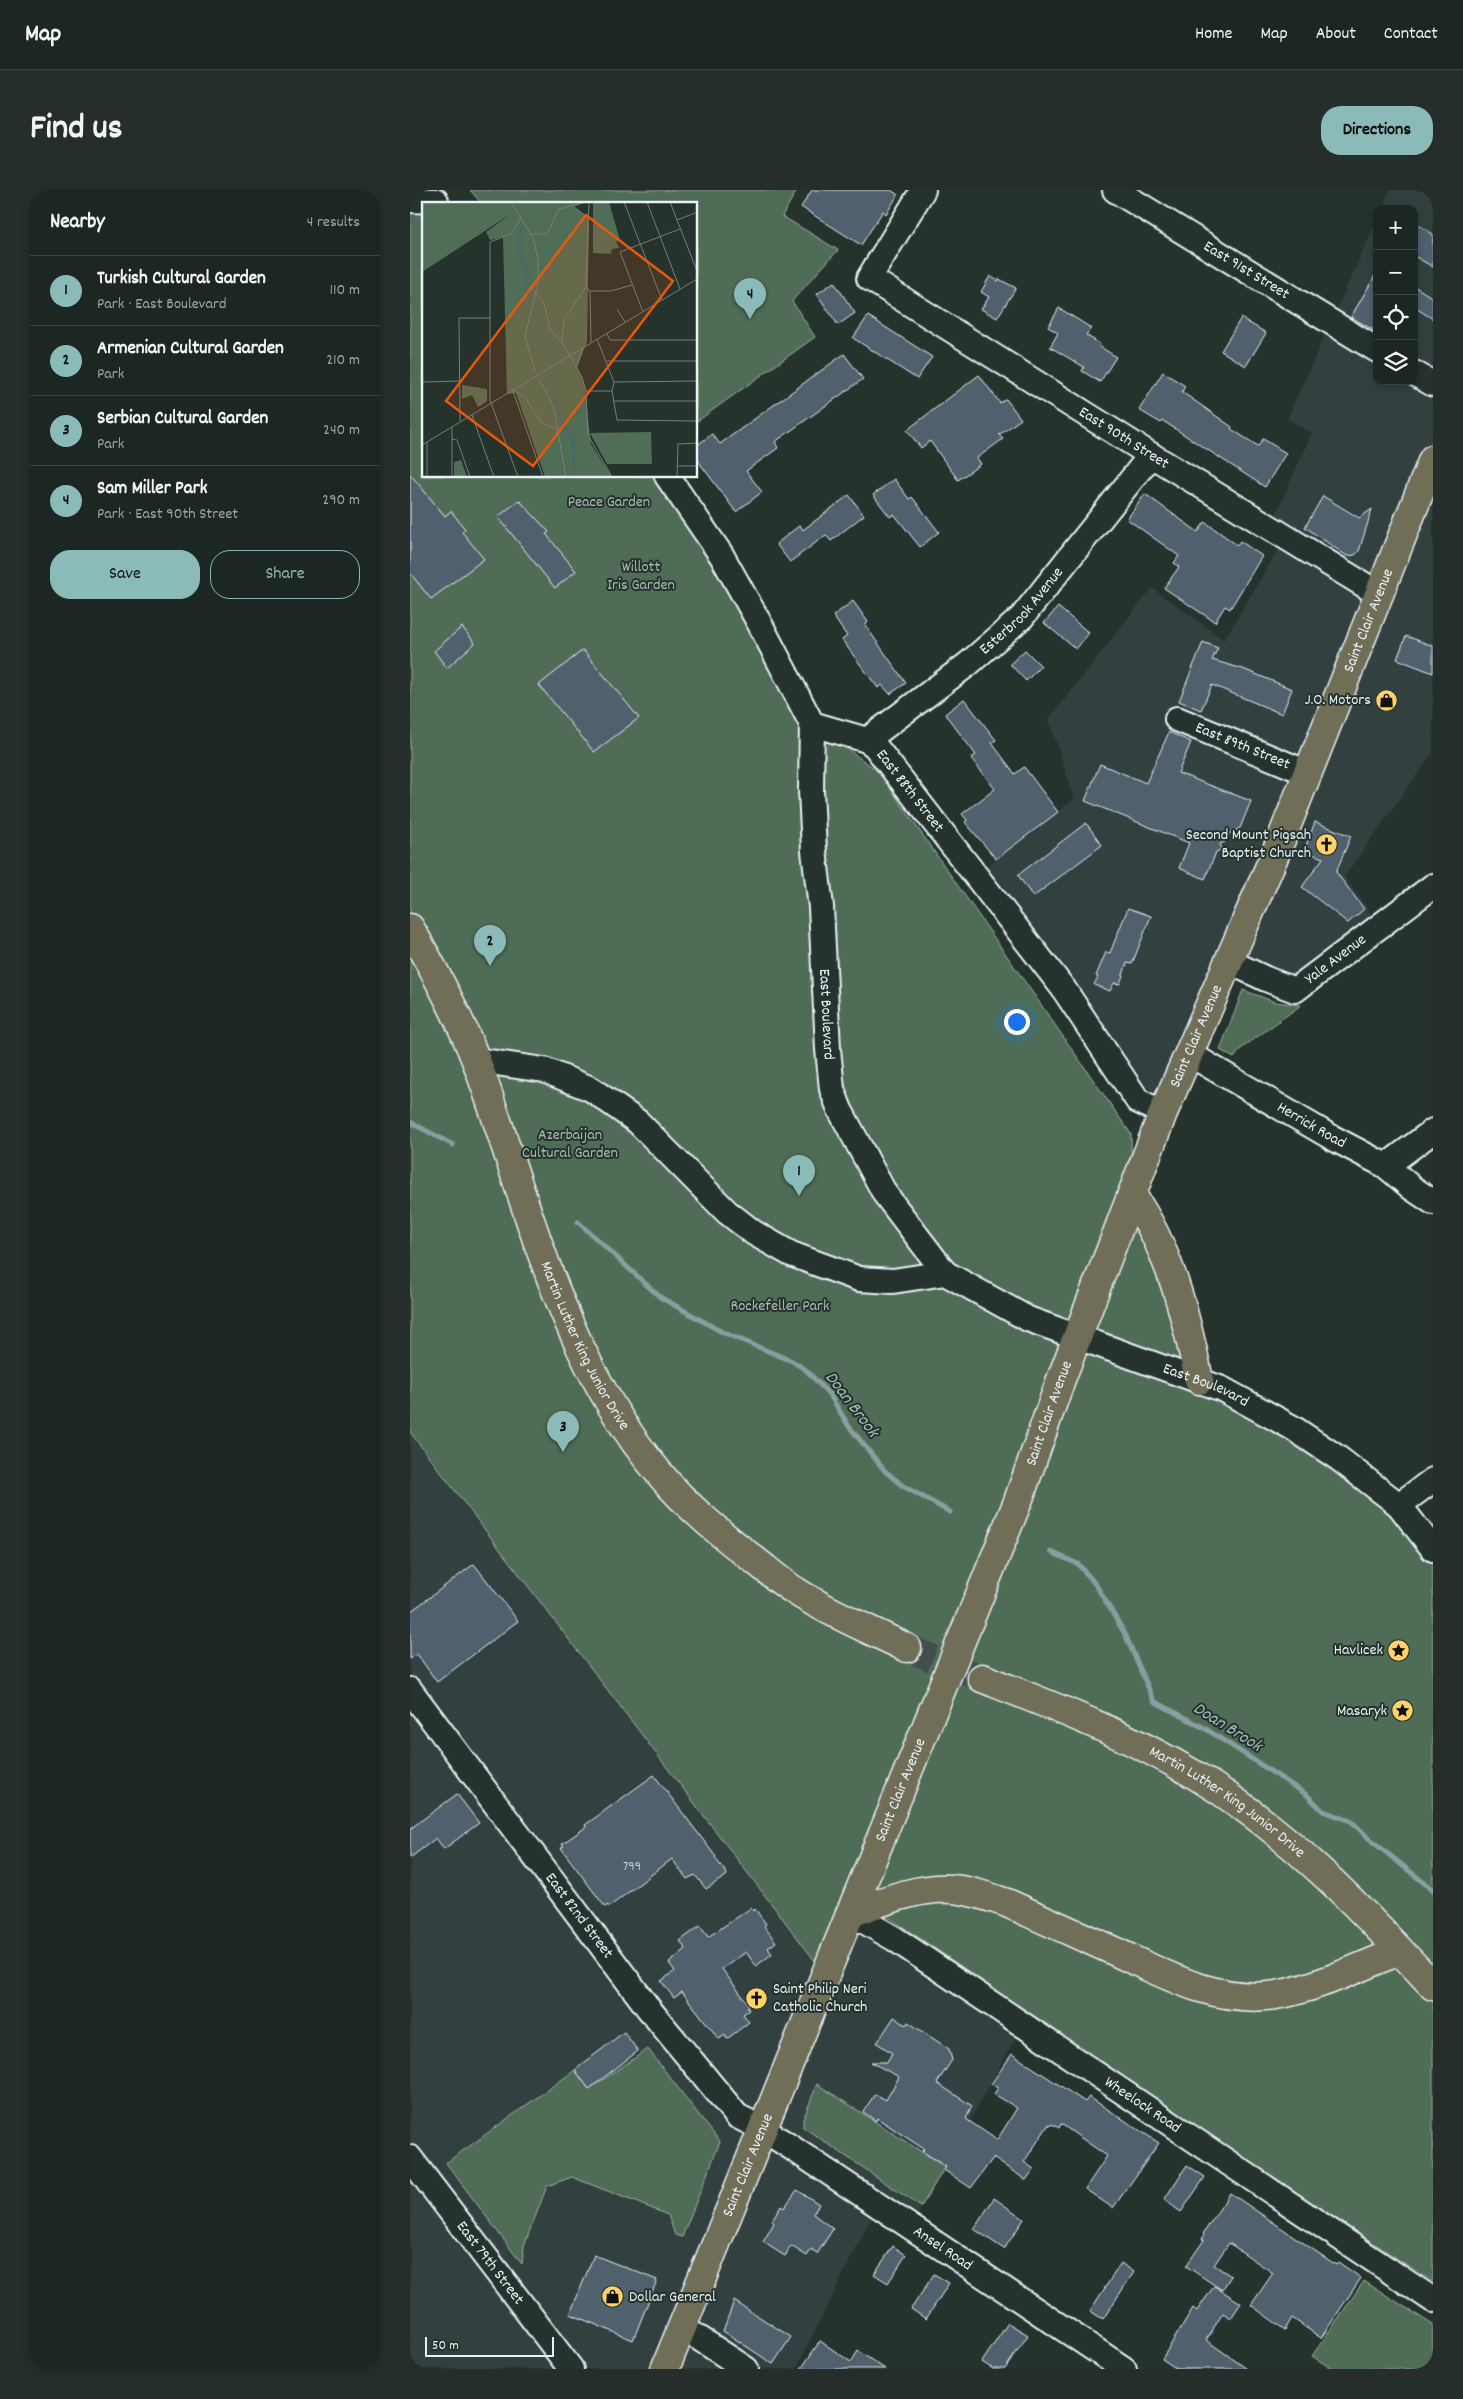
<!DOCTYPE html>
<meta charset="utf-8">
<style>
body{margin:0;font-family:Dekko,sans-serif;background:#252e2a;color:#f1f3f6}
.controls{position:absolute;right:15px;top:15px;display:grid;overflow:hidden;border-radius:10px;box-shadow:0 2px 8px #0003}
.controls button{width:45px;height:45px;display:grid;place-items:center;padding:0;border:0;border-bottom:1px solid #3a4340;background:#1c2622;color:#f1f3f6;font:25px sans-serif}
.scale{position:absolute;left:15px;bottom:12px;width:129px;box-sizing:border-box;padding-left:5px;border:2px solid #e8f1f8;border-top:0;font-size:14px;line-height:18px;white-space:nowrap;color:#e8f1f8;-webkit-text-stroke:4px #26332d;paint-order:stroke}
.you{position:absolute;left:606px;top:831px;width:18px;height:18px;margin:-12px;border:4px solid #fff;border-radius:50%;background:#1a73e8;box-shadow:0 0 0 8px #1a73e833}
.badge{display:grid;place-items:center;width:32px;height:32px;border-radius:50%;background:#8bbbb9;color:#111;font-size:16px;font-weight:700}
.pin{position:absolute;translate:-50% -41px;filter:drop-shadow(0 1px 2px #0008)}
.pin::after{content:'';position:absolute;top:26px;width:18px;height:15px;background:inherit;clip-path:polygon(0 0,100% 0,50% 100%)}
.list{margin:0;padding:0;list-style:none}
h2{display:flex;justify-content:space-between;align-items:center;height:65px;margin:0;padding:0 20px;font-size:21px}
h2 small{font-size:16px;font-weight:400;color:#a0a5a5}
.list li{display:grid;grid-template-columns:32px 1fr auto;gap:15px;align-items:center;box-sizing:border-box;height:70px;padding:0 20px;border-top:1px solid #3a4340}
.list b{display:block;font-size:19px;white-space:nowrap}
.list p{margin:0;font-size:16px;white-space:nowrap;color:#a0a5a5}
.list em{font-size:16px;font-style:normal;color:#a0a5a5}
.actions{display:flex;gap:10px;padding:15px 20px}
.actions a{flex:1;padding:11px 0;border:1px solid #8bbbb9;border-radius:20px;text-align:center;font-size:18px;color:#8bbbb9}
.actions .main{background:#8bbbb9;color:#111}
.icon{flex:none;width:28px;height:28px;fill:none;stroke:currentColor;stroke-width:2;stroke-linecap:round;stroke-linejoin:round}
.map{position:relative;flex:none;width:1023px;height:2179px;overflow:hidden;border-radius:20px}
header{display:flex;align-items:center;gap:30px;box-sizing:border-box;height:70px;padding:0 25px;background:#1c2622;border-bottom:1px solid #3a4340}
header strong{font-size:24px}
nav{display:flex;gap:28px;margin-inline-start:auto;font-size:18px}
.intro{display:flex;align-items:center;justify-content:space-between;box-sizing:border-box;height:120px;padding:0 30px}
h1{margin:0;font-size:35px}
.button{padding:12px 22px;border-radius:20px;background:#8bbbb9;color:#111;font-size:18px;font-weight:700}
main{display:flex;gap:30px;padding:0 30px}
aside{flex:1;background:#1c2622;border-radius:20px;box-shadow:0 2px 8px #0003}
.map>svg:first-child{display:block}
.built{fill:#334140}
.green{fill:#506d56;stroke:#9cafa7}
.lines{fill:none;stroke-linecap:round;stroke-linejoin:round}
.stream{stroke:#86a0a2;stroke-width:5}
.building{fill:#51616d;stroke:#e8f1f8}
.major-tunnel{stroke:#43504b;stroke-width:28;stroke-dasharray:28 14;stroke-linecap:butt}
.minor-casing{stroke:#e8f1f8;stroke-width:28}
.major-casing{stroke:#e8f1f8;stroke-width:31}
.minor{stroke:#26332d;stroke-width:24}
.major{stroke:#716e59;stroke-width:28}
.labels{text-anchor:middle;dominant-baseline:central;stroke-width:4;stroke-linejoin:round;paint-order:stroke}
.number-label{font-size:14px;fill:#c2cdd5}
.street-label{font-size:16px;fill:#e8f1f8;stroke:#26332d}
.park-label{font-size:16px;fill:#abbcb7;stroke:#26332d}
.poi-label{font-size:16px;fill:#e8f1f8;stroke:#26332d;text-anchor:end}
.water-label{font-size:18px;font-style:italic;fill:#a7bbbf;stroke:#26332d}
.inset-river{fill:none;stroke:#456a69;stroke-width:2.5}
.inset-road{fill:none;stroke:#747f7e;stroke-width:1}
.view{fill:#e8590c;fill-opacity:0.15;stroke:#e8590c;stroke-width:2.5}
.inset-edge{fill:none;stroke:#e8f1f8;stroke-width:2.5}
</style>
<header>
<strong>Map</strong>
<nav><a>Home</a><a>Map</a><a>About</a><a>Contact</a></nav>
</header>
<div class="intro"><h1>Find us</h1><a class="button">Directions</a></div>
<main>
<aside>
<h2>Nearby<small>4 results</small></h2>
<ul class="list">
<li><span class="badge">1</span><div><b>Turkish Cultural Garden</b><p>Park · East Boulevard</p></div><em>110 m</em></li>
<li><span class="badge">2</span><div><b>Armenian Cultural Garden</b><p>Park</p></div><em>210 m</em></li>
<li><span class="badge">3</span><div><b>Serbian Cultural Garden</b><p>Park</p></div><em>240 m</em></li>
<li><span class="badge">4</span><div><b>Sam Miller Park</b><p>Park · East 90th Street</p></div><em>290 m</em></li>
</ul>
<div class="actions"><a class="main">Save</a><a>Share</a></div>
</aside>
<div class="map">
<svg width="1023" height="2179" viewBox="0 0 1023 2179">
<rect width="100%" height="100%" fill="#26332d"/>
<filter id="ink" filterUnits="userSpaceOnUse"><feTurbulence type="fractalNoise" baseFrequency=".02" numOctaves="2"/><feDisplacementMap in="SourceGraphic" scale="10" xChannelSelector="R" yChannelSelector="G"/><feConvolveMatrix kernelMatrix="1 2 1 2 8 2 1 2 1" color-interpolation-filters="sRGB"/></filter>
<g filter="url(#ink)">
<g class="built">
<path d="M980 0H1023V562L934 687 970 736 893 794 818 772 753 923 728 911 565 685 664 609 639 529 742 398 814 450 876 347 860 337 902 243 877 229 967 30V191H1004V19H972Z"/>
<path d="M0 1242 414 1783 440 1723 613 1835 500 2037 467 2016 386 2179H0Z"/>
</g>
<g class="green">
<path d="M60 0H387L372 26 428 60 382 111 405 147 286 232V14H72Z"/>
<path d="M0 10 14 14V286H252L402 534 468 581 721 944 722 1005 789 1190 928 1268 1023 1359V2092L793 1941 480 1728 440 1723 415 1784 0 1242Z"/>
<path d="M833 800 865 812 891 815 832 858 824 868 810 860Z"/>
<path d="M238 1859 310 1952 272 2047 265 2045 258 2025 162 1987 137 1996 114 2056 112 2074 36 1973 165 1880 179 1899Z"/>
<path d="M407 1894 535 1977 511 2017 393 1937V1930Z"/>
<path d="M954 2091 1023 2135V2179H922L902 2166Z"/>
</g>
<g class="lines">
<g class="stream">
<path d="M0 932 43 955"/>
<path d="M168 1032 250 1107 312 1142 382 1171 396 1180 420 1205 438 1235 475 1281 493 1296 540 1322"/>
<path d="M641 1362 668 1374 686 1395 715 1444 744 1511 796 1539 897 1605 913 1621 941 1631 962 1651 1023 1700"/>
</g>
</g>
<g class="building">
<path d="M402 0H481L488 5 476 24 473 21 451 55 391 17Z"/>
<path d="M1004 32 1023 44V77L1004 66Z"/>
<path d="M967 82V142L941 127Z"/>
<path d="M580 86 588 91 589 89 606 98 587 128 571 119 579 107 571 102Z"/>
<path d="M424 92 445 123 428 135 407 104Z"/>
<path d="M1004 96 1023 108V129L1004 117Z"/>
<path d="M649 118 681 138 676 145 690 154 689 156 706 167 690 192 672 181 674 177 640 157 648 143 638 137Z"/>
<path d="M458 126 522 167 507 189 443 148Z"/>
<path d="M831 128 856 143 836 176 811 161Z"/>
<path d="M434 164 453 189 365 252 368 258 336 281 352 302 326 322 286 268V256L302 244 310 254Z"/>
<path d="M753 182 775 196 772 202 822 237 821 239 848 256 853 249 876 263 855 297 753 231 751 233 729 220Z"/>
<path d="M569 185 590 213 596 209 611 229 589 245 593 249 567 268 571 274 548 290 520 251 511 258 497 240Z"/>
<path d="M0 284 35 326 41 321 55 339 52 342 74 369 21 409 0 383Z"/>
<path d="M484 289 499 309 502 307 529 342 510 357 484 324 480 327 463 305Z"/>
<path d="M735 304 788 342 795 332 827 355 830 351 852 366 820 419 815 416 805 432 754 398 769 377 764 373 769 366 717 329Z"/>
<path d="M439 305 454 325 421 351 416 345 380 372 366 354 390 335 393 340Z"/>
<path d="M913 306 949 328 962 319 949 361 945 365 937 366 895 337Z"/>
<path d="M109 310 139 342 136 344 166 381 145 398 88 327Z"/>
<path d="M443 411 458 432 455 435 496 493 480 504 472 495 468 498 432 450 437 446 423 426Z"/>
<path d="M648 417 679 443 666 459 634 433Z"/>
<path d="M52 437 65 453 37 478 24 461Z"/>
<path d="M996 446 1023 456V483L987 469Z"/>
<path d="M793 452 808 458 802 470 833 479 882 499 872 524 802 495 791 520 769 511Z"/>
<path d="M173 460 229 528 184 562 129 495Z"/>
<path d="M615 460 631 476 616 491 600 474Z"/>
<path d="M554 509 586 550 582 553 605 584 614 577 648 622 586 669 555 632 557 630 552 624 585 599 561 568 566 565 535 524Z"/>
<path d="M759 542 781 552 768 583 841 611 830 638 813 647 815 652 810 654 812 659 806 662 795 689 769 678 779 653 675 611 690 574 736 593Z"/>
<path d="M905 632 941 646 926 682 954 719 938 733 892 697 913 668 894 661Z"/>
<path d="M676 633 692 655 623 707 608 685Z"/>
<path d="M718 718 741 726 722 774 717 773 710 794 704 793 700 801 684 795 688 787 686 786 696 762 700 763Z"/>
<path d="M64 1374 108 1431 27 1492 7 1464 0 1469V1422Z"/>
<path d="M244 1585 306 1667 305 1668 317 1684 316 1686 296 1699 285 1685 277 1689 262 1669 199 1717 198 1715 195 1717 151 1658 154 1656 152 1654 176 1637 175 1635Z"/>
<path d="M47 1604 69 1633 34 1659 26 1648 0 1668V1639Z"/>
<path d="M341 1718 343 1721 345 1719 356 1734 354 1736 366 1752 358 1758 362 1764 346 1776 336 1762 312 1779 339 1815 337 1817 339 1820 333 1824 339 1832 317 1849 315 1845 309 1849 272 1802 264 1808 251 1791 265 1781 259 1773 276 1759 270 1751 290 1736 298 1747Z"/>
<path d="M484 1827 496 1835 498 1832 539 1859 542 1870 527 1893 562 1916 556 1929 587 1950 607 1918 584 1904 588 1898 581 1894 602 1864 675 1912 679 1907 749 1953 703 2018 675 1999 697 1966 651 1934 649 1938 642 1934 640 1936 639 1934 614 1972 624 1979 616 1990 583 1968 561 1998 534 1980 536 1977 512 1961 514 1959 467 1928 466 1931 453 1922 465 1904 476 1910 489 1887 461 1872H477L482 1863 467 1853Z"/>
<path d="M214 1842 228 1861 179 1899 165 1880Z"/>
<path d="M777 1975 795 1987 771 2022 754 2010Z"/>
<path d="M387 2000 409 2014 403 2024 423 2039 407 2064 401 2060 397 2066 381 2056 375 2066 353 2052 364 2033 362 2031 371 2016 374 2018Z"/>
<path d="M820 2003 926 2075 928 2072 951 2088 911 2148 882 2128 875 2140 841 2115 863 2083 819 2053 804 2075 821 2086 812 2100 776 2076 794 2050 792 2049 794 2045 793 2044Z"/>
<path d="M584 2008 614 2029 594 2059 564 2039Z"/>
<path d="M483 2056 496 2065 478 2093 464 2084Z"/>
<path d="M184 2065 247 2090 223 2150 160 2124Z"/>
<path d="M711 2073 724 2082 693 2129 680 2121Z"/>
<path d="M524 2084 539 2093 516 2129 501 2119Z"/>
<path d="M804 2096 831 2113 821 2128 813 2123 796 2150 837 2179H767L752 2169 783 2118 787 2121Z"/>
<path d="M324 2111 381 2147 363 2174 313 2141Z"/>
<path d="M598 2133 618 2145 595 2179H583L572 2172Z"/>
<path d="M410 2151 441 2172 448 2161 475 2179H391Z"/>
</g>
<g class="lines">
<path class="major-tunnel" d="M497 1458 572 1488"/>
<defs>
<g id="minor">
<path id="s1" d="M513 0 459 88 741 265 969 404"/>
<path id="s2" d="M705 0 967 160"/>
<path d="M0 10 26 11"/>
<path d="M1004 183 1023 194"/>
<path id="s3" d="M257 286 312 366 351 436 402 534 457 550 465 556 653 798 728 911 753 923"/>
<path id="s4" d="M767 529 898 583"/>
<path id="s5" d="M402 534 401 600 404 661 411 717 418 859 422 899 430 920 475 1004 535 1083"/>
<path id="s6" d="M457 550 558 474 612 427 741 265"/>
<path id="s7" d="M818 771 856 789 885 800 1023 696"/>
<path id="s8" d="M778 865 793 872 921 947 976 976 1002 998 1023 1012"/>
<path id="s9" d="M66 870 134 880 181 899 228 932 317 1022 344 1043 381 1064 449 1089 483 1091 535 1083 618 1129 812 1199 883 1238 928 1268 989 1315 1023 1359"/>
<path d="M976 976 1023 941"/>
<path d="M989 1315 1023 1290"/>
<path id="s10" d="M0 1500 239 1819 327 1926 351 1938 379 1956 714 2179"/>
<path id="s11" d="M440 1723 485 1749 1023 2110"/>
<path id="s12" d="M0 1968 161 2179"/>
<path d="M272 2137 336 2179"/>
</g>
<g id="major">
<path id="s13" d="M0 738C25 781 49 826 67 873 118 1012 151 1167 249 1283 277 1317 312 1345 347 1372 360 1382 373 1394 387 1402 421 1424 461 1440 497 1458"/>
<path d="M722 1005C760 1060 776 1126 789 1190"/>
<path id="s14" d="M572 1488C645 1517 718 1545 785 1585 878 1641 950 1717 1023 1796"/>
<path d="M440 1723C472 1712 506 1697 541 1699 560 1700 579 1707 597 1713 633 1729 669 1745 704 1761 756 1785 807 1814 866 1805 908 1798 950 1776 990 1761"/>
<path id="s15" d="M255 2179 608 1311 650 1192 753 923 869 655 1023 269"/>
</g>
</defs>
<use href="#minor" class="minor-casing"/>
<use href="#major" class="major-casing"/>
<use href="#minor" class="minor"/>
<use href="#major" class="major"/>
</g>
</g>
<defs>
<symbol id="shop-disc" viewBox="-11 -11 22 22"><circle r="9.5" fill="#ffd166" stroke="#26332d"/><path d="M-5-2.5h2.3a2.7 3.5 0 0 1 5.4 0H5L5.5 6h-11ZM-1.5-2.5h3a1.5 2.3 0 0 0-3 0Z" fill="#111"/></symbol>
<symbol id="church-disc" viewBox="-11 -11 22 22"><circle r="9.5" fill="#ffd166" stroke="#26332d"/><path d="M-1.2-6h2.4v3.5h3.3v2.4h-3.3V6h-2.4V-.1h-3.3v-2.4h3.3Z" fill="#111"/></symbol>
<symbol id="sight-disc" viewBox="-11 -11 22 22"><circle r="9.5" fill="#ffd166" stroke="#26332d"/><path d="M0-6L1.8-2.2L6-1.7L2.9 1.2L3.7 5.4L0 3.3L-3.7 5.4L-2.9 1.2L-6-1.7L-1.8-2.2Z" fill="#111"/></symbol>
</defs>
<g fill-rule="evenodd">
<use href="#shop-disc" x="964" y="498" width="25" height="25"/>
<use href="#church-disc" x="904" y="642" width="25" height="25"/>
<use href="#sight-disc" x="976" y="1448" width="25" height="25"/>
<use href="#sight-disc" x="980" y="1508" width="25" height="25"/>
<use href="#church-disc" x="334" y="1796" width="25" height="25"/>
<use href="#shop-disc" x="190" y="2094" width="25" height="25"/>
</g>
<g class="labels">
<g class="number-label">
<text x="222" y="1677">799</text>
</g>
<g class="street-label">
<text stroke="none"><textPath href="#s2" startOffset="154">East 91st Street</textPath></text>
<text stroke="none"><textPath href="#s1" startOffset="404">East 90th Street</textPath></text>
<text stroke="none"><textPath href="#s6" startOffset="202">Esterbrook Avenue</textPath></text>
<text stroke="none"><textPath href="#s15" startOffset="1885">Saint Clair Avenue</textPath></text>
<text stroke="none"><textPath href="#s4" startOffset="71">East 89th Street</textPath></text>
<text stroke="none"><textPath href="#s3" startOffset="412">East 88th Street</textPath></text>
<text stroke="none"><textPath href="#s7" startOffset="124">Yale Avenue</textPath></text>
<text stroke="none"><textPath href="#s5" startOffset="291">East Boulevard</textPath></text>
<text stroke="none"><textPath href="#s15" startOffset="1435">Saint Clair Avenue</textPath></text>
<text stroke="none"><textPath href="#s8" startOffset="142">Herrick Road</textPath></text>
<text stroke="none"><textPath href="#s13" startOffset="454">Martin Luther King Junior Drive</textPath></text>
<text stroke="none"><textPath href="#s9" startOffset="824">East Boulevard</textPath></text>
<text stroke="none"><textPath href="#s15" startOffset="1030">Saint Clair Avenue</textPath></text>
<text stroke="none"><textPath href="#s15" startOffset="625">Saint Clair Avenue</textPath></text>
<text stroke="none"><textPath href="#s14" startOffset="276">Martin Luther King Junior Drive</textPath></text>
<text stroke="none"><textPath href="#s10" startOffset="282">East 82nd Street</textPath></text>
<text stroke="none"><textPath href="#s11" startOffset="350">Wheelock Road</textPath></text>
<text stroke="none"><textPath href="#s15" startOffset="220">Saint Clair Avenue</textPath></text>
<text stroke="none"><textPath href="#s10" startOffset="782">Ansel Road</textPath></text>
<text stroke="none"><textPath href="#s12" startOffset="132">East 79th Street</textPath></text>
</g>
<g class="park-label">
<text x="199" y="312">Peace Garden</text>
<text x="231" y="377">Willott<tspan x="231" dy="18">Iris Garden</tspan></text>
<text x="160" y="945">Azerbaijan<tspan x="160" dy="18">Cultural Garden</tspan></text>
<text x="370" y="1116">Rockefeller Park</text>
</g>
<g class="poi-label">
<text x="961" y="510">J.O. Motors</text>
<text x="901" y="645">Second Mount Pigsah<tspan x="901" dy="18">Baptist Church</tspan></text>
<text x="973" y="1460">Havlicek</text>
<text x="977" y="1521">Masaryk</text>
<text x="363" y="1799" text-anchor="start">Saint Philip Neri<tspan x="363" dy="18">Catholic Church</tspan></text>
<text x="219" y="2107" text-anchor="start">Dollar General</text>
</g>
<g class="water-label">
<text transform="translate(441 1215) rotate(53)">Doan Brook</text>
<text transform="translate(817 1538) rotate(32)">Doan Brook</text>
</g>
</g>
<g transform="translate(12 12)">
<rect width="275" height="275" fill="#26332d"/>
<path d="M0 0H163L152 5 166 16 167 23 165 140 155 165 162 181 169 242 190 275H123L94 191 85 192 81 35 68 38 64 30 92 10 0 70ZM171 0H187L198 38 194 39 197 46 190 47 189 52 171 51ZM40 183 65 187V199L56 205 50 193 40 197ZM229 230 230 262H185L168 231ZM39 258 45 275H32V260Z" fill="#506d56"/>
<path class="inset-river" d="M100 23 97 38 100 59 105 67 106 97M112 112 122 139 125 160M131 170 130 190 143 227 151 239 153 275"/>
<path class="inset-road" d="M89 0 111 36 116 57V81L103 134 113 169M167 0 164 84 168 90 169 140M202 0 240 98M225 0 258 87M248 0 275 69M152 5 165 15M255 18 273 11M110 32H125L137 7 164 0M168 89H189L210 83M114 92 122 101 128 128 140 140 160 175 164 189 166 233 190 275M195 107 203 120M221 110 198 50 258 27M185 132 188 138H275M175 137 192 180 190 189 195 218 275 219M140 139 142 117 164 85M185 159H275M155 165 161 145M117 177 132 207 144 275M0 180 38 179M192 180 275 179M91 188 103 195 119 221 135 227M91 189 121 275M164 189H190M192 199H275M50 213 72 275M38 219 37 116H68M30 237 35 238 48 275M5 240V275M0 243 275 77M255 264H275M30 275V225M96 275 68 198V40L89 32 99 16M255 275 256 242 275 241"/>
<path class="view" d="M164 13 251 79 111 264 24 199Z"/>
<rect width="275" height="275" class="inset-edge"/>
</g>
</svg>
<div class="controls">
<button>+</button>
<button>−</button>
<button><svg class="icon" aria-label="locate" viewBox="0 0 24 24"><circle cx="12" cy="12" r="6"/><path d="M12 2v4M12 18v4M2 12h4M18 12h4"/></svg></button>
<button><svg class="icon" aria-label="layers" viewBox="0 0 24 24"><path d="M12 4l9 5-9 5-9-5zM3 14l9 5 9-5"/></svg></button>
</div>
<div class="scale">50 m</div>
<div class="you"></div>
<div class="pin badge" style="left:389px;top:1006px">1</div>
<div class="pin badge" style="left:80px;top:776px">2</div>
<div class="pin badge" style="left:153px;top:1262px">3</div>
<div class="pin badge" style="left:340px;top:129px">4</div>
</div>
</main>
